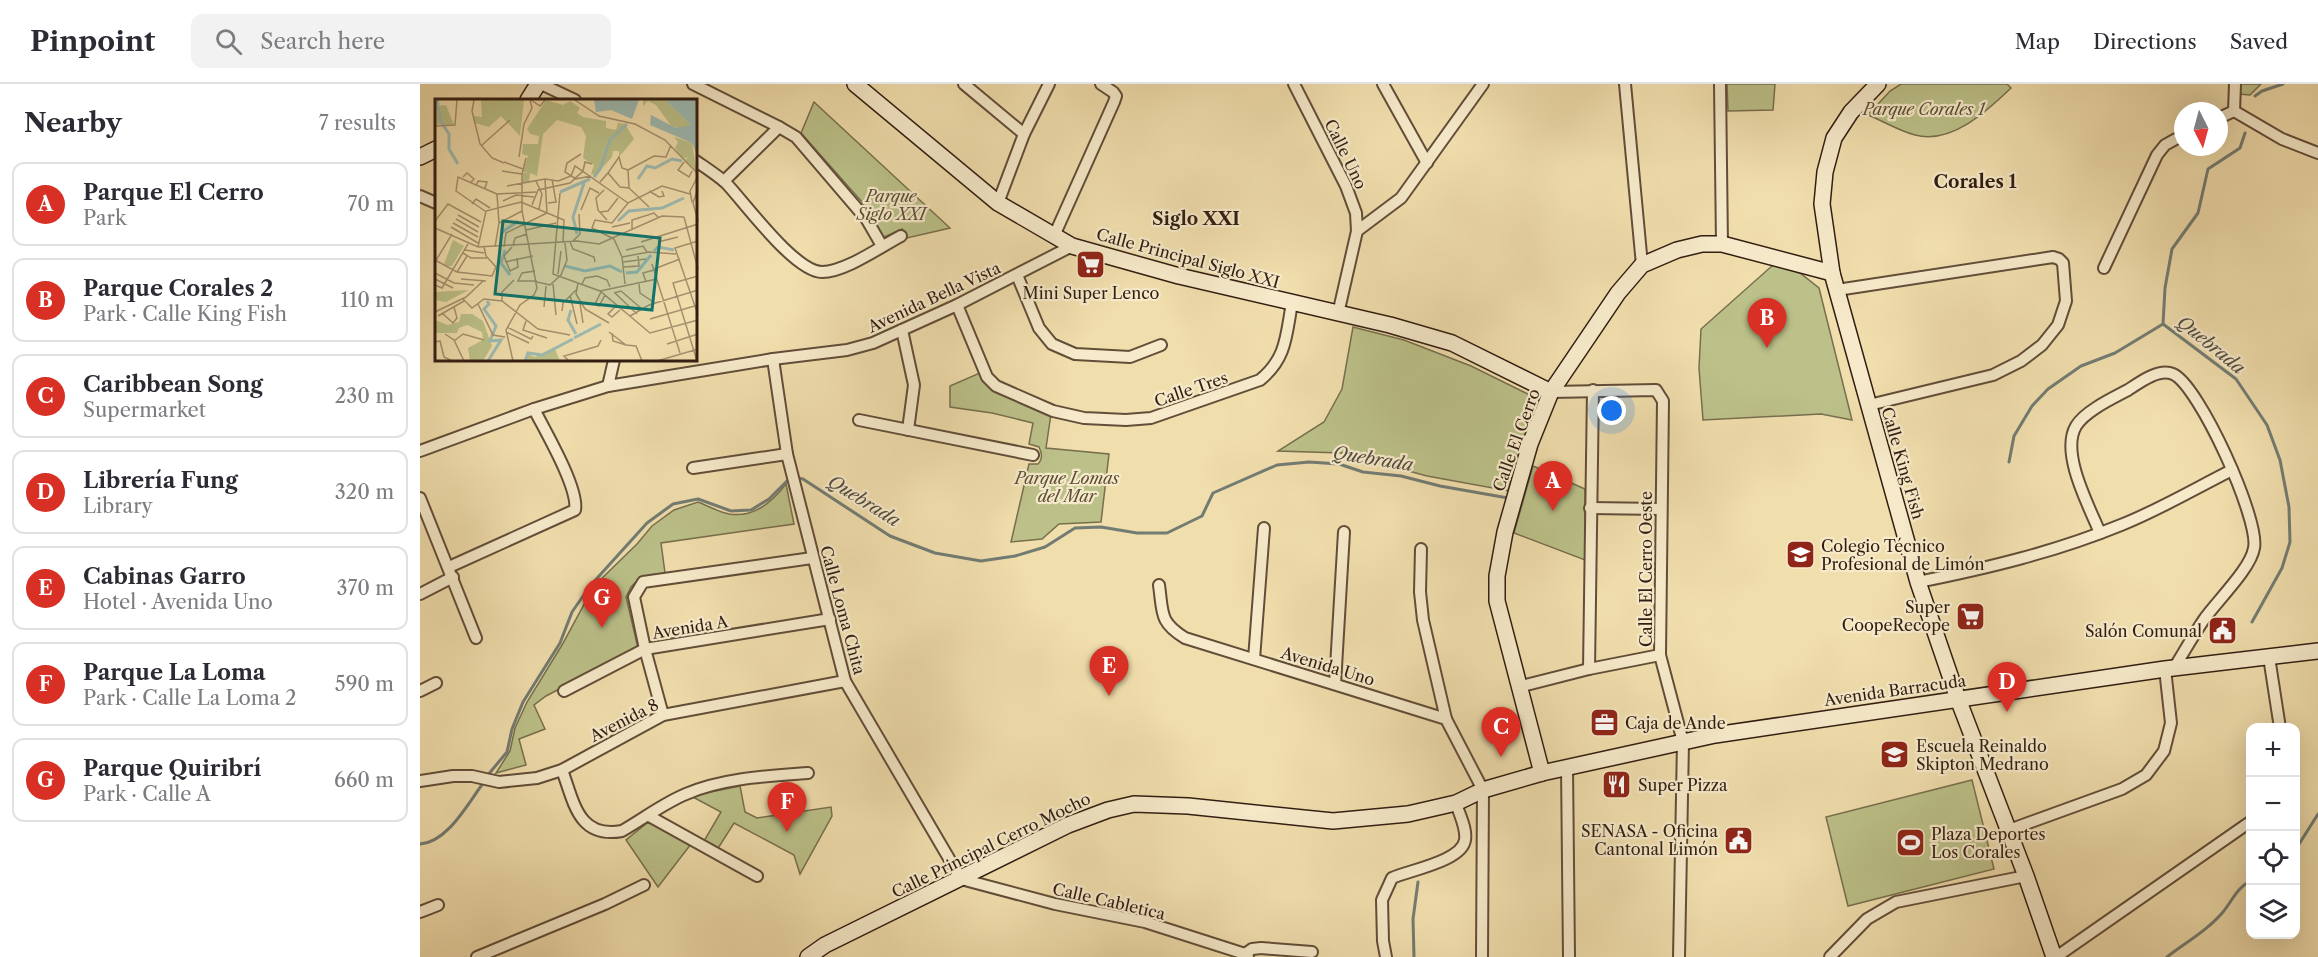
<!DOCTYPE html>
<meta charset="utf-8">
<style>
body{margin:0;font-family:"Libre Caslon Text",serif;background:#f2f2f3;color:#2b2b33}
.controls{position:absolute;right:18px;bottom:18px;display:grid;overflow:hidden;border-radius:12px;box-shadow:0 6px 24px #0002}
.controls button{width:54px;height:54px;display:grid;place-items:center;padding:0;border:0;border-bottom:2px solid #e1e1e2;background:#fff;color:#2b2b33;font:30px sans-serif}
.compass{position:absolute;left:1754px;top:18px;width:54px;height:54px;border-radius:50%;background:#fff;box-shadow:0 6px 24px #0002;rotate:174deg}
.you{position:absolute;left:1192px;top:327px;width:21px;height:21px;margin:-15px;border:4px solid #fff;border-radius:50%;background:#1a73e8;box-shadow:0 0 0 9px #1a73e833}
.badge{display:grid;place-items:center;width:39px;height:39px;border-radius:50%;background:#d93025;color:#fff;font-size:20px;font-weight:700}
.pin{position:absolute;translate:-50% -50px;filter:drop-shadow(0 2px 3px #0008)}
.pin::after{content:'';position:absolute;top:32px;width:21px;height:18px;background:inherit;clip-path:polygon(0 0,100% 0,50% 100%)}
.list{margin:0;padding:0;list-style:none}
h2{display:flex;justify-content:space-between;align-items:center;height:78px;margin:0;padding:0 24px;font-size:26px}
h2 small{font-size:20px;font-weight:400;color:#7c7c81}
.list li{display:grid;grid-template-columns:39px 1fr auto;gap:18px;align-items:center;box-sizing:border-box;height:84px;margin:0 12px 12px;padding:0 12px;border:2px solid #e1e1e2;border-radius:12px}
.list b{display:block;font-size:22px;white-space:nowrap}
.list p{margin:0;font-size:20px;white-space:nowrap;color:#7c7c81}
.list em{font-size:20px;font-style:normal;color:#7c7c81}
.icon{flex:none;width:33px;height:33px;fill:none;stroke:currentColor;stroke-width:2;stroke-linecap:round;stroke-linejoin:round}
.map{position:relative;flex:none;width:1898px;height:873px;overflow:hidden}
header{display:flex;align-items:center;gap:36px;box-sizing:border-box;height:84px;padding:0 30px;background:#fff;border-bottom:2px solid #e1e1e2}
header strong{font-size:28px}
nav{display:flex;gap:33px;margin-inline-start:auto;font-size:21px}
.search{width:420px;height:54px;background:#f2f2f3;display:flex;align-items:center;gap:15px;box-sizing:border-box;padding:0 21px;border-radius:12px;color:#7c7c81;font-size:22px}
main{display:flex}
aside{flex:1;background:#fff}
.map>svg:first-child{display:block}
.green{fill:#bcc189;stroke:#776f4e;stroke-width:1.5}
.lines{fill:none;stroke-linecap:round;stroke-linejoin:round}
.stream{stroke:#727c73;stroke-width:3}
.street-casing{stroke:#624d39;stroke-width:14}
.secondary-casing{stroke:#321d12;stroke-width:18}
.street{stroke:#f6eaca;stroke-width:10}
.secondary{stroke:#f6eaca;stroke-width:15}
.labels{text-anchor:middle;dominant-baseline:central;stroke-width:4.5;stroke-linejoin:round;paint-order:stroke}
.park-label{font-size:16px;font-style:italic;fill:#5b4e36;stroke:#f6eaca}
.street-label{font-size:16px;fill:#321d12;stroke:#f6eaca}
.poi-label{font-size:16px;fill:#321d12;stroke:#f6eaca;text-anchor:start}
.neighbourhood-label{font-size:18px;font-weight:bold;fill:#321d12;stroke:#f6eaca}
.water-label{font-size:18px;font-style:italic;fill:#524c42;stroke:#f6eaca}
.inset-river{fill:none;stroke:#9dbbb3;stroke-width:3}
.inset-road{fill:none;stroke:#a5916f;stroke-width:1.5}
.view{fill:#0f766e;fill-opacity:0.15;stroke:#0f766e;stroke-width:3}
.inset-edge{fill:none;stroke:#321d12;stroke-width:3}
</style>
<header>
<strong>Pinpoint</strong>
<div class="search"><svg class="icon" aria-label="search" viewBox="0 0 24 24"><circle cx="10" cy="10" r="6"/><path d="M15 15l6 6"/></svg>Search here</div>
<nav><a>Map</a><a>Directions</a><a>Saved</a></nav>
</header>
<main>
<aside>
<h2>Nearby<small>7 results</small></h2>
<ul class="list">
<li><span class="badge">A</span><div><b>Parque El Cerro</b><p>Park</p></div><em>70 m</em></li>
<li><span class="badge">B</span><div><b>Parque Corales 2</b><p>Park · Calle King Fish</p></div><em>110 m</em></li>
<li><span class="badge">C</span><div><b>Caribbean Song</b><p>Supermarket</p></div><em>230 m</em></li>
<li><span class="badge">D</span><div><b>Librería Fung</b><p>Library</p></div><em>320 m</em></li>
<li><span class="badge">E</span><div><b>Cabinas Garro</b><p>Hotel · Avenida Uno</p></div><em>370 m</em></li>
<li><span class="badge">F</span><div><b>Parque La Loma</b><p>Park · Calle La Loma 2</p></div><em>590 m</em></li>
<li><span class="badge">G</span><div><b>Parque Quiribrí</b><p>Park · Calle A</p></div><em>660 m</em></li>
</ul>
</aside>
<div class="map">
<svg width="1898" height="873" viewBox="0 0 1898 873">
<rect width="100%" height="100%" fill="#f1dead"/>
<filter id="stains"><feTurbulence type="fractalNoise" baseFrequency=".00333" numOctaves="4"/><feColorMatrix values="0 0 0 0 .2 0 0 0 0 .09 0 0 0 0 .02 0 0 0 .5 -.17"/></filter>
<radialGradient id="worn" r=".72"><stop offset=".6" stop-color="#630" stop-opacity="0"/><stop offset="1" stop-color="#630" stop-opacity=".3"/></radialGradient>
<g class="green">
<path d="M1307 0H1355L1353 26 1308 27Z"/>
<path d="M1481 0H1587L1591 4C1567 27 1531 61 1495 51 1479 47 1463 37 1448 31L1470 7Z"/>
<path d="M1821 0H1841L1830 11 1819 10Z"/>
<path d="M394 18 530 144 487 154 482 145 462 154 442 118 381 49Z"/>
<path d="M1353 181 1380 189 1399 204 1432 336 1401 330 1283 336 1279 284 1281 245Z"/>
<path d="M933 243 984 256 1051 282 1114 313 1118 322 1089 407 1007 392 922 369 858 367 904 338 922 305Z"/>
<path d="M562 288 631 330 626 364 689 370 681 438 639 440 622 455 591 458 609 380H618C623 375 622 369 619 363L609 360 613 339 572 329 530 323V302Z"/>
<path d="M1113 382 1165 405V476L1094 449Z"/>
<path d="M366 400 374 440 241 459 245 489 218 496 211 503 206 513 218 564 126 612 114 621 125 645 99 655 106 681 76 689 90 667 95 644 107 618 142 561 174 502 217 460 232 442 254 426 278 418C288 422 299 428 309 430 334 434 352 418 366 400Z"/>
<path d="M1552 696 1574 785 1428 822 1406 733Z"/>
<path d="M320 702 325 728 337 734 411 723 412 732 380 790 374 771 314 739 297 766 284 757 301 728 271 712Z"/>
<path d="M227 739 235 740 271 760 238 803 206 756Z"/>
</g>
<g class="lines">
<g class="stream">
<path d="M1835 12 1842 7 1863 0"/>
<path d="M1743 240 1816 295 1847 341 1860 376 1869 423 1870 458 1862 484 1832 538"/>
<path d="M1743 240 1745 204 1752 165 1778 129 1788 85 1820 64 1825 49"/>
<path d="M1589 378 1594 352 1612 322 1628 305 1661 282 1695 269 1743 240"/>
<path d="M67 692 87 668 92 645 103 618 140 559 152 528 170 502 227 439 253 420 278 415 311 427 331 426 349 415 367 397 377 394 383 395 470 452 515 469 561 477 595 472 625 463 655 444 681 443 717 449H747L782 432 793 409 857 381 889 378 919 380 943 388 981 392 1020 402 1088 414"/>
<path d="M0 760C28 758 48 719 64 698"/>
<path d="M1876 765 1898 730"/>
<path d="M994 873 993 835 998 798"/>
<path d="M1747 873C1765 859 1788 846 1803 828 1812 817 1817 804 1830 797"/>
</g>
<defs>
<g id="street">
<path d="M121 0 155 16"/>
<path d="M273 0 359 43 376 53 447 136 462 162"/>
<path d="M544 0 604 50"/>
<path d="M874 0 926 102 936 129 937 147 918 230"/>
<path d="M963 0 1007 79"/>
<path d="M1205 0 1222 181"/>
<path d="M1300 0 1302 160"/>
<path d="M1814 27 1862 55 1898 69"/>
<path d="M1799 34 1814 27 1815 0"/>
<path d="M276 77C286 84 297 91 306 99 325 119 375 188 402 188 425 188 460 163 481 152"/>
<path d="M304 97 359 43"/>
<path d="M0 112 16 119"/>
<path d="M578 119 604 50 629 0"/>
<path d="M937 147 981 114 1063 0"/>
<path d="M634 152 694 18 696 12 693 8 681 0"/>
<path d="M1684 184 1737 71 1745 61 1763 51"/>
<path d="M597 191 619 244 632 260 655 270 710 273 741 261"/>
<path d="M1417 206 1633 173 1639 175 1643 179 1646 217 1638 241 1622 261 1601 277 1573 291 1449 321"/>
<path d="M537 221 567 293 576 302 633 327 664 334 706 336 731 334 840 296C867 274 866 251 872 219"/>
<path d="M482 246 494 301 488 346"/>
<path d="M353 275 367 370 425 597 541 795 635 820 725 838 825 870 828 873"/>
<path d="M188 302 194 276"/>
<path d="M1131 308 1236 306 1243 317 1240 571 1263 658 1259 873"/>
<path d="M439 336 613 371"/>
<path d="M0 367 114 325 188 302 353 275 427 266 453 259 537 221 652 162"/>
<path d="M273 384 367 370"/>
<path d="M0 414 56 554"/>
<path d="M1170 424 1241 425"/>
<path d="M1680 449C1669 422 1640 369 1656 342 1665 327 1693 314 1708 306 1720 298 1739 284 1753 290 1779 301 1840 436 1834 464 1831 484 1798 516 1785 534 1774 550 1764 568 1754 584"/>
<path d="M1001 465 1000 508 1003 536 1026 635"/>
<path d="M29 483 155 426C159 404 125 347 114 325"/>
<path d="M1498 498C1568 484 1635 468 1701 441 1739 426 1776 404 1812 386"/>
<path d="M739 501C743 529 739 538 765 554L1026 635 1063 706 1062 873"/>
<path d="M0 510 33 493"/>
<path d="M1849 573 1860 644"/>
<path d="M834 575 844 444"/>
<path d="M1169 585 1173 306"/>
<path d="M915 600 924 448"/>
<path d="M1098 603 1169 585 1240 571"/>
<path d="M0 607 16 599"/>
<path d="M144 607 225 565 410 535"/>
<path d="M243 631 225 565 214 513 223 498 392 474"/>
<path d="M1147 683 1149 873"/>
<path d="M142 686C154 718 158 755 202 747 223 735 244 719 266 710 303 694 348 692 388 689"/>
<path d="M0 697 33 692H52L79 698 117 694 142 686 243 631 425 597"/>
<path d="M229 732 337 792"/>
<path d="M1589 746 1702 705 1726 691 1744 667 1751 639 1745 585"/>
<path d="M0 828 18 821"/>
<path d="M825 870 832 865 841 864 892 868"/>
<path d="M57 873 185 820 224 801"/>
<path d="M966 873 963 857 962 816 972 794C990 786 1042 777 1045 756 1047 744 1039 730 1036 719"/>
<path d="M1410 873 1447 835 1476 818 1606 792"/>
<path d="M1636 873 1830 738"/>
</g>
<g id="secondary">
<path d="M435 0 578 119 652 162 759 192 970 241 1032 259 1131 308"/>
<path d="M1458 0 1431 28 1414 54 1405 88 1402 120 1412 189 1498 498 1538 615 1606 792 1634 873"/>
<path d="M108 16 118 0"/>
<path d="M0 73 16 65"/>
<path d="M1122 689 1077 517V492L1085 448 1110 360 1131 308 1198 209 1222 181 1257 166 1282 160H1302L1412 189"/>
<path d="M388 873 405 861 648 741 688 726 714 720 768 722 913 737 988 730 1036 719 1063 706 1122 689 1295 651 1745 585 1898 567"/>
</g>
</defs>
<use href="#street" class="street-casing"/>
<use href="#secondary" class="secondary-casing"/>
<use href="#street" class="street"/>
<use href="#secondary" class="secondary"/>
</g>
<defs>
<symbol id="supermarket-square" viewBox="-11 -11 22 22"><rect x="-9" y="-9" width="18" height="18" rx="4" fill="#8f2418" stroke="#f6eaca"/><path d="M-6-5.5h2.5l.6 2H6L4.5 2H-2.5L-4.4-4H-6ZM-1.5 3.2a1.3 1.3 0 1 0 .1 0ZM3 3.2a1.3 1.3 0 1 0 .1 0Z" fill="#fff"/></symbol>
<symbol id="school-square" viewBox="-11 -11 22 22"><rect x="-9" y="-9" width="18" height="18" rx="4" fill="#8f2418" stroke="#f6eaca"/><path d="M0-5L7-2L0 1L-7-2ZM-4 1L0 2.5L4 1V4Q0 6-4 4Z" fill="#fff"/></symbol>
<symbol id="civic-square" viewBox="-11 -11 22 22"><rect x="-9" y="-9" width="18" height="18" rx="4" fill="#8f2418" stroke="#f6eaca"/><path d="M-.6-6.5H3V-4.5H.6V-3L4-1V1h2V6H-6V1h2V-1L-.6-3ZM-1.2 2.5V6h2.4V2.5Z" fill="#fff"/></symbol>
<symbol id="office-square" viewBox="-11 -11 22 22"><rect x="-9" y="-9" width="18" height="18" rx="4" fill="#8f2418" stroke="#f6eaca"/><path d="M-6-3h4V-5.5h4V-3h4V5H-6ZM-1-4.5V-3h2v-1.5ZM-6 0V1H6V0Z" fill="#fff"/></symbol>
<symbol id="restaurant-square" viewBox="-11 -11 22 22"><rect x="-9" y="-9" width="18" height="18" rx="4" fill="#8f2418" stroke="#f6eaca"/><path d="M-5-6h1v4h1v-4h1v4h1v-4h1v5L-1.5 .5V6h-2V.5L-5-1ZM5-6V6H3V1.5H1.5Q1.5-4 5-6Z" fill="#fff"/></symbol>
<symbol id="stadium-square" viewBox="-11 -11 22 22"><rect x="-9" y="-9" width="18" height="18" rx="4" fill="#8f2418" stroke="#f6eaca"/><path d="M0-5a6.5 5 0 1 0 0 10a6.5 5 0 1 0 0-10ZM-3.5-1.8h7v3.6h-7Z" fill="#fff"/></symbol>
</defs>
<g fill-rule="evenodd">
<use href="#supermarket-square" x="654" y="164" width="33" height="33"/>
<use href="#school-square" x="1364" y="454" width="33" height="33"/>
<use href="#supermarket-square" x="1534" y="516" width="33" height="33"/>
<use href="#civic-square" x="1786" y="530" width="33" height="33"/>
<use href="#office-square" x="1168" y="622" width="33" height="33"/>
<use href="#school-square" x="1458" y="654" width="33" height="33"/>
<use href="#restaurant-square" x="1180" y="684" width="33" height="33"/>
<use href="#civic-square" x="1302" y="740" width="33" height="33"/>
<use href="#stadium-square" x="1474" y="742" width="33" height="33"/>
</g>
<g class="labels">
<g class="park-label">
<text x="1504" y="25">Parque Corales 1</text>
<text x="471" y="112">Parque<tspan x="471" dy="18">Siglo XXI</tspan></text>
<text x="647" y="394">Parque Lomas<tspan x="647" dy="18">del Mar</tspan></text>
</g>
<g class="street-label">
<text transform="translate(926 70) rotate(64)">Calle Uno</text>
<text transform="translate(768 174) rotate(15)">Calle Principal Siglo XXI</text>
<text transform="translate(514 213) rotate(-25)">Avenida Bella Vista</text>
<text transform="translate(771 305) rotate(-19)">Calle Tres</text>
<text transform="translate(1096 356) rotate(-70)">Calle El Cerro</text>
<text transform="translate(1483 379) rotate(74)">Calle King Fish</text>
<text transform="translate(1226 485) rotate(-90)">Calle El Cerro Oeste</text>
<text transform="translate(423 526) rotate(75)">Calle Loma Chita</text>
<text transform="translate(270 543) rotate(-9)">Avenida A</text>
<text transform="translate(908 582) rotate(17)">Avenida Uno</text>
<text transform="translate(1475 606) rotate(-8)">Avenida Barracuda</text>
<text transform="translate(204 636) rotate(-27)">Avenida 8</text>
<text transform="translate(571 761) rotate(-26)">Calle Principal Cerro Mocho</text>
<text transform="translate(689 817) rotate(13)">Calle Cabletica</text>
</g>
<g class="poi-label">
<text x="671" y="209" text-anchor="middle">Mini Super Lenco</text>
<text x="1401" y="462">Colegio Técnico<tspan x="1401" dy="18">Profesional de Limón</tspan></text>
<text x="1530" y="523" text-anchor="end">Super<tspan x="1530" dy="18">CoopeRecope</tspan></text>
<text x="1782" y="547" text-anchor="end">Salón Comunal</text>
<text x="1205" y="639">Caja de Ande</text>
<text x="1496" y="662">Escuela Reinaldo<tspan x="1496" dy="18">Skipton Medrano</tspan></text>
<text x="1218" y="701">Super Pizza</text>
<text x="1298" y="747" text-anchor="end">SENASA - Oficina<tspan x="1298" dy="18">Cantonal Limón</tspan></text>
<text x="1511" y="750">Plaza Deportes<tspan x="1511" dy="18">Los Corales</tspan></text>
</g>
<g class="neighbourhood-label">
<text x="1555" y="98">Corales 1</text>
<text x="776" y="135">Siglo XXI</text>
</g>
<g class="water-label">
<text transform="translate(1791 261) rotate(39)">Quebrada</text>
<text transform="translate(953 375) rotate(9)">Quebrada</text>
<text transform="translate(444 417) rotate(32)">Quebrada</text>
</g>
</g>
<g transform="translate(15 15)">
<rect width="262" height="262" fill="#f1dead"/>
<path d="M46 1H89L85 37 66 17 54 28 40 24 39 17 47 18ZM111 1 128 6 135 2 145 9 142 14 148 18 171 22V29L181 31 183 24 190 25 199 40 184 58V52H178L177 58 161 76 156 75 159 66 148 59 151 37 146 28 122 21 108 35 102 77 95 74 94 84H88V74H93L88 73 93 57 87 55 88 45H103L104 37 95 35 92 30ZM208 1H230L256 26 248 30 237 28 221 6 213 2 208 7ZM11 6 19 26 0 25V7ZM239 38 257 44 262 74 249 62 253 58 248 60 240 49 243 43ZM18 141 29 147 17 167H12L9 165ZM34 191 11 203 0 201V193ZM26 215H37L48 222 57 247 48 262H35L33 249 48 241 47 233 32 226 24 229 22 234H0V221L13 226 24 223ZM120 250 125 262H91L93 255 100 258Z" fill="#bcc189"/>
<path d="M159 1H204L197 20 176 11 161 13ZM230 1H262V57L257 44 215 26 216 16 241 29 256 26Z" fill="#9dbbb3"/>
<path class="inset-river" d="M2 1 6 23 14 35V50L23 65M159 78 165 70 175 41 192 25M203 80 212 67 220 69 237 60 247 62M125 93 155 80M183 122 194 112 227 109 249 99M66 134 83 122M142 135 138 118 149 84M70 151 66 164 75 176M219 152 223 148 239 151M130 167 150 172 175 167 187 173M191 174 202 173 216 156M52 202 54 205 49 210 61 227 55 242 66 241 53 262M136 211 133 221 141 235M139 239 166 225M90 262 93 254 107 256 138 240"/>
<path class="inset-road" d="M39 1 37 12 45 45 57 59 69 64M96 1 105 7 110 1M140 1 164 17 200 25 230 41 263 75M0 27 20 26 22 1M47 46 75 21M146 55 132 64 130 73 141 80 156 77M84 58 89 25 97 9 95 1M69 63 88 70M249 63 243 71 254 78 257 72M67 72 87 75M173 74 184 58 187 69 193 71M28 78 32 74 39 80 35 84M101 82 107 95 104 110M123 82 136 77 140 67 193 104 227 87 255 95M165 83 173 74 185 88 194 89M41 87 43 82 52 83 50 89M72 87 110 80 123 82M263 89 258 104 263 122M169 91 161 99 163 111 172 121M214 92 224 98 229 97 227 92M125 94 118 175 165 192 215 234 263 221M62 95 101 93M62 95 64 124M68 102 81 96 99 98M257 103 255 92 263 77M113 104 121 103 117 80M37 105 41 100 55 109M97 106 103 91 135 84 148 72 150 63 157 65M214 108 194 89 193 71 219 57 231 58 236 46M146 111 155 89 164 94M50 112 21 92 23 78 62 95M165 113 173 112 183 99M23 116 44 128M249 118 263 170M21 120 43 133M0 122 13 105 46 123M18 124 43 138M16 128 43 144M177 128 195 124M0 129 43 148 142 142 164 145 227 117 249 118M197 130V121L219 114 224 119M91 131 121 124M179 140 157 129 160 121 177 124 193 104M179 140 187 158 190 185M138 142 145 135 144 115M263 142 240 149 263 216M135 143 138 150 159 158 160 163M206 143 263 125M223 143 243 138M78 147 80 139 92 135M43 148 51 112 86 103 129 121 128 144M60 148 64 124 87 112M69 148 71 134 112 114 110 80M77 148 69 157 75 172 83 168 82 159M30 151 49 154M191 151 208 147 212 153M28 154 36 159H52M187 158 214 153 241 155M0 161 22 173 57 177 61 168 51 157 49 148M0 163 17 135M70 163 98 157M188 163 211 160M217 165 245 254M189 168 204 167 203 157M219 170 245 160M100 172 87 174 83 182H102M22 173 32 157M0 174 19 184 39 186M123 175 126 152M0 180 18 189M26 180 51 182M102 183 115 186 126 176 132 161 130 144M211 183 208 174 219 171M143 184 141 195 150 210 174 224M118 185 121 216M147 185 150 179 162 177 172 181 175 188M204 185 205 194 220 204M0 186 7 189 33 145M165 192 222 180M166 193 160 205 164 207 170 196M179 194 186 192 207 210M180 194 202 215M135 196 142 225M28 200 37 209 49 200 67 202 103 230 135 236M67 202V193L79 181M145 204 148 224M43 205 58 236 70 238M181 207 173 215 177 218 185 211M109 208 111 187M127 212 128 204 141 191M0 213 31 198 48 182M7 214 18 224 22 219 19 208M3 217 29 202M195 217 214 206 263 191M215 220 263 206M91 222 88 231 112 239M72 228 96 240 98 237M71 233 94 244M174 233 191 246 201 247 207 262M177 234 178 242 191 246M10 235 19 241 29 262M19 242 28 235 49 241M0 243 5 242 9 258 17 262M232 245 263 235M78 262 71 231 85 206 99 196 102 189 87 112V75L91 59M134 262 129 257 163 247 166 241M222 262 263 250M262 262 238 184 263 177"/>
<path class="view" d="M68 122 225 139 217 211 60 195Z"/>
<rect width="262" height="262" class="inset-edge"/>
</g>
<rect width="100%" height="100%" filter="url(#stains)"/>
<rect width="100%" height="100%" fill="url(#worn)"/>
</svg>
<div class="controls">
<button>+</button>
<button>−</button>
<button><svg class="icon" aria-label="locate" viewBox="0 0 24 24"><circle cx="12" cy="12" r="6"/><path d="M12 2v4M12 18v4M2 12h4M18 12h4"/></svg></button>
<button><svg class="icon" aria-label="layers" viewBox="0 0 24 24"><path d="M12 4l9 5-9 5-9-5zM3 14l9 5 9-5"/></svg></button>
</div>
<svg class="compass" viewBox="-18 -18 36 36"><path d="M0-13l5 13h-10z" fill="#e53935"/><path d="M0 13l5-13h-10z" fill="#7c7c81"/></svg>
<div class="you"></div>
<div class="pin badge" style="left:1133px;top:427px">A</div>
<div class="pin badge" style="left:1347px;top:264px">B</div>
<div class="pin badge" style="left:1081px;top:673px">C</div>
<div class="pin badge" style="left:1587px;top:628px">D</div>
<div class="pin badge" style="left:689px;top:612px">E</div>
<div class="pin badge" style="left:367px;top:748px">F</div>
<div class="pin badge" style="left:182px;top:544px">G</div>
</div>
</main>
